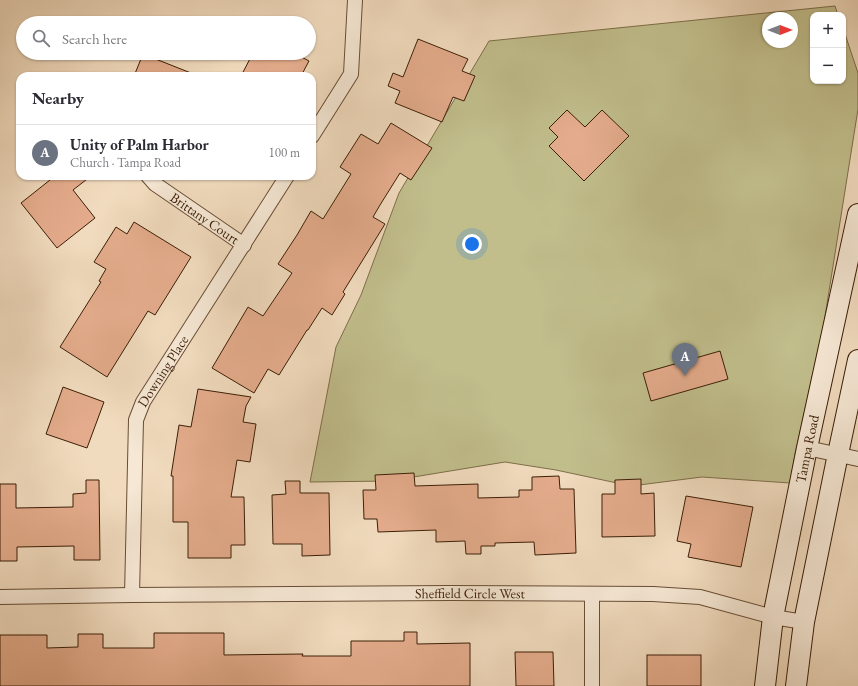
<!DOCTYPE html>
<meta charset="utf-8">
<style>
body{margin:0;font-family:"EB Garamond",serif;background:#f7f7f7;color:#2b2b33}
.controls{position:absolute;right:12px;top:12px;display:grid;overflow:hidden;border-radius:8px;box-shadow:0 1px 3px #0004}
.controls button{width:36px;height:36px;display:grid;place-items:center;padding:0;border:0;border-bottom:1px solid #e1e1e2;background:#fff;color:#2b2b33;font:20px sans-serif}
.compass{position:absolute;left:762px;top:12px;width:36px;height:36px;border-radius:50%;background:#fff;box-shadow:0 1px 3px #0004;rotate:90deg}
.you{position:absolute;left:472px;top:244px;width:14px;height:14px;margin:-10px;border:3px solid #fff;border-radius:50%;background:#1a73e8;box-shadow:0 0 0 6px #1a73e833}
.badge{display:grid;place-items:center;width:26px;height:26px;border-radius:50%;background:#8f2418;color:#fff;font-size:13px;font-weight:700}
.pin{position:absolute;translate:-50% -33px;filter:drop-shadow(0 1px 2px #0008)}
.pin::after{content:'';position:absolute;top:21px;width:14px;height:12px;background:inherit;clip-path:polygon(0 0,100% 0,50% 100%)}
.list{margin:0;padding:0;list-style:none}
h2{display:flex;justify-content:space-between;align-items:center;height:52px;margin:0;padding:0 16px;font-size:17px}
h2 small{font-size:13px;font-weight:400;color:#7c7c81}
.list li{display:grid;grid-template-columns:26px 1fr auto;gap:12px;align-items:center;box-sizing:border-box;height:56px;padding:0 16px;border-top:1px solid #e1e1e2}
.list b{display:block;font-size:15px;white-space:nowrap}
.list p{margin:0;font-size:13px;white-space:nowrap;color:#7c7c81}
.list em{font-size:13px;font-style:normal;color:#7c7c81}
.icon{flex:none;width:22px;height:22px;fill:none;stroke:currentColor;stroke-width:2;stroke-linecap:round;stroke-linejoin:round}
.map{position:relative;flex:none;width:858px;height:686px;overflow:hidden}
.search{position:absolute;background:#fff;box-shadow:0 1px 3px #0004;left:16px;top:16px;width:300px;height:44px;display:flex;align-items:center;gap:10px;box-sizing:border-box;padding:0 14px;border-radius:22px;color:#7c7c81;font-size:15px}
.panel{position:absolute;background:#fff;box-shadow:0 1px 3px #0004;left:16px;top:72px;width:300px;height:108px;border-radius:12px}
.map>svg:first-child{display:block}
.green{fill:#c1be8c;stroke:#7e6e4a;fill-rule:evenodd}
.building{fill:#e4ac8c;stroke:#3c1e07}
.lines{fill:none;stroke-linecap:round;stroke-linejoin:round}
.minor-casing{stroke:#694d35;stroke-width:16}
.secondary-casing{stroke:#3c1e07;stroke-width:22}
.minor{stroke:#f6e8d5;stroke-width:14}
.secondary{stroke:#f6e8d5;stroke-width:20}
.labels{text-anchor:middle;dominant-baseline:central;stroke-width:3.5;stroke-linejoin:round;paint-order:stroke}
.street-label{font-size:14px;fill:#3c1e07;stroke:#f6e8d5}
</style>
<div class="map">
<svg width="858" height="686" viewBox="0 0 858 686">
<rect width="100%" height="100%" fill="#f1dbbe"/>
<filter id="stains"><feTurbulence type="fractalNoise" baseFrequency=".005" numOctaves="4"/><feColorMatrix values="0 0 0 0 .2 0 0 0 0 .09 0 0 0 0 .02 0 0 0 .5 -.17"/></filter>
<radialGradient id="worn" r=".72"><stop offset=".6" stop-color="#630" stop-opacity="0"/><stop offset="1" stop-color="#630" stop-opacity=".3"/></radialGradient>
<path class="green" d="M835 6 838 15H813V81H843V28L858 73V109L823 329 795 454 790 483 702 477 631 486 556 470 505 462 389 481 310 482 336 347 361 295 399 193 489 41ZM768 18H792V42H768Z"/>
<g class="building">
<path d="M418 39 468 59 462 71 475 76 464 101 453 97 442 122 395 103 400 91 388 86 393 73 403 77Z"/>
<path d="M253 53H294L309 61 301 76H241Z"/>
<path d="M143 54 196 75V76H134Z"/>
<path d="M567 110 585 127 602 110 629 136 584 181 549 146 558 137 549 128Z"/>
<path d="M391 123 432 148 411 180 400 173 380 205 373 217 385 224 343 292 345 294 332 315 322 308 308 330H307L279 375 268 369 254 393 212 368 248 307 263 316 292 273 278 264 297 235 311 211 323 219 351 174 340 167 361 134 378 144Z"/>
<path d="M55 176H91L73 190 95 218 57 248 21 203Z"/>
<path d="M134 222 191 257 155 315 148 311 107 377 60 347 101 282 99 281 106 269 94 262 116 227 127 234Z"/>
<path d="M720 351 728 379 651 401 643 373Z"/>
<path d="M63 387 104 402 87 448 46 434Z"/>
<path d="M198 389 251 397 246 406 243 422 256 424 250 462 237 460 231 497H244L245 545H231V558H188V522H173V476H171L179 425 191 427Z"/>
<path d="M414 473 415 486 478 484V498L519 497V490H532V477L559 476 560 489H574L576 553 535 555 534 542 495 543V546H481V554H466L465 541 436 542V530L378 532 377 519H364L363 490H376L375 475Z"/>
<path d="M641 479V494L654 493 655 536 602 537V494H615V480Z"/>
<path d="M86 480H99L100 560H74V546L17 547V561H0V484H16V508L73 507V494L86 493Z"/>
<path d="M285 481H300V493H329L330 555 302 556V544H273L272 495 286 494Z"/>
<path d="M686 496 753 507 741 567 688 557 691 544 677 541Z"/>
<path d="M404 632H417V644L470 643V686H0V635H47V648L78 647V634H103V648H154V633H224V655L303 654 302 656H351V641H404Z"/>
<path d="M515 652H553L554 686H516Z"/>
<rect x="647" y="655" width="54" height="31"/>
</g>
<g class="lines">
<defs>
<g id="minor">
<path d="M312 136 351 74 355 0"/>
<path id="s1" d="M148 176 155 184 244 245"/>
<path d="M807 448 858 459"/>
<path d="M592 594V686"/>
<path id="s2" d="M132 595 136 420 143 402 287 176"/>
<path id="s3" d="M0 597 132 595 450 593 653 594 700 597 773 617 804 622"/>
</g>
<g id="secondary">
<path id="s4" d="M765 686 773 617 807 448 858 214"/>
<path d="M796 686 804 622 838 454 858 360"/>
</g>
</defs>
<use href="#minor" class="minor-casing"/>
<use href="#secondary" class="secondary-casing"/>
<use href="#minor" class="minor"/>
<use href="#secondary" class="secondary"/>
</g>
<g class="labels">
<g class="street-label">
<text stroke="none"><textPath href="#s1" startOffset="71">Brittany Court</textPath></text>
<text stroke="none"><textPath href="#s2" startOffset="231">Downing Place</textPath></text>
<text stroke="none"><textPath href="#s4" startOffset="241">Tampa Road</textPath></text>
<text stroke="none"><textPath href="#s3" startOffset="470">Sheffield Circle West</textPath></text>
</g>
</g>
<rect width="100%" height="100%" filter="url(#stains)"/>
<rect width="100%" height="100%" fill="url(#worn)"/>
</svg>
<div class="controls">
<button>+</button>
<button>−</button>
</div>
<svg class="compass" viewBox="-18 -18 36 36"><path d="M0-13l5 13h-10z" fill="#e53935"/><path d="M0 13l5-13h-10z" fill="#7c7c81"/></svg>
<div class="you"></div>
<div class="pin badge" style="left:685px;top:376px;background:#6b7280">A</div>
<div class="search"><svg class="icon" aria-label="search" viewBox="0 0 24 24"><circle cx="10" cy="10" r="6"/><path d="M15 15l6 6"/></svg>Search here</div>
<section class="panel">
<h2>Nearby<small></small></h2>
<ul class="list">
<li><span class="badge" style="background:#6b7280">A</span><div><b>Unity of Palm Harbor</b><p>Church · Tampa Road</p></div><em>100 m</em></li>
</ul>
</section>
</div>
